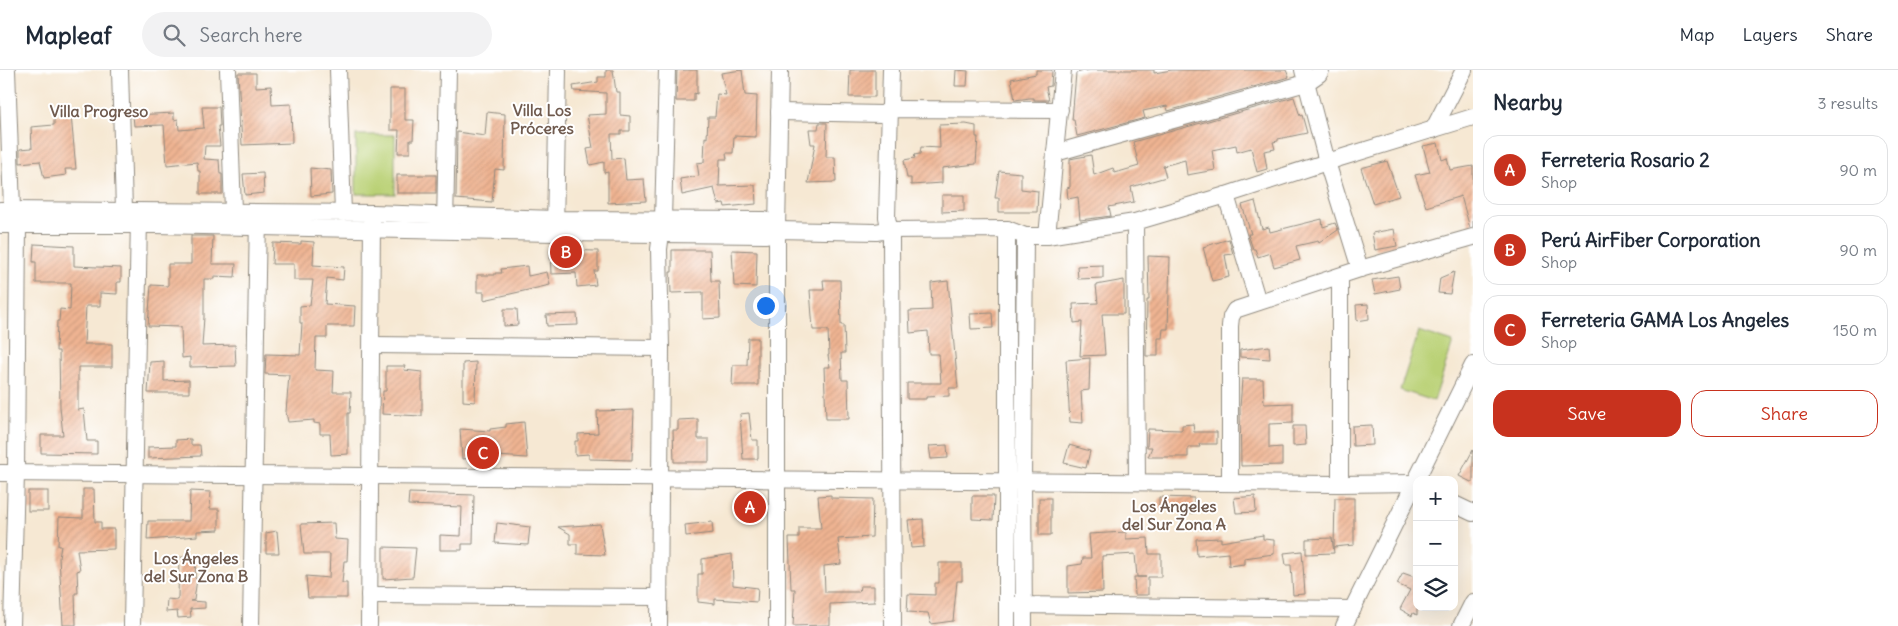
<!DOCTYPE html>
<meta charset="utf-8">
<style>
body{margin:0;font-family:Delius,sans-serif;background:#f2f2f3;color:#1f2937}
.controls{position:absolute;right:15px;bottom:15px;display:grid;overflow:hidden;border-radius:10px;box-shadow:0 5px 20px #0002}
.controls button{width:45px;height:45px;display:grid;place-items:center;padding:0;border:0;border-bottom:1px solid #e0e1e3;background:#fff;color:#1f2937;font:25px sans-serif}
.you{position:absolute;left:765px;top:235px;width:18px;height:18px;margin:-12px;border:4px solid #fff;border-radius:50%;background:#1a73e8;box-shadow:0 0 0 8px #1a73e833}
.badge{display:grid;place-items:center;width:32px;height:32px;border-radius:50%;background:#c8321e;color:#fff;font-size:16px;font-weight:700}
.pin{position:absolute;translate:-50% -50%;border:2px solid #fff;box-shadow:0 1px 5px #0006}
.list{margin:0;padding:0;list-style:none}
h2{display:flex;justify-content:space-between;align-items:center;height:65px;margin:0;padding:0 20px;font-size:21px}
h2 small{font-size:16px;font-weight:400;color:#747a83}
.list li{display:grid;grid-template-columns:32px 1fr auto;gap:15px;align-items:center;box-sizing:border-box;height:70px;margin:0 10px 10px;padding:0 10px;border:1px solid #e0e1e3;border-radius:15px}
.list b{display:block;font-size:19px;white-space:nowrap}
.list p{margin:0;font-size:16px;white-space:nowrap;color:#747a83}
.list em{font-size:16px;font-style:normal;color:#747a83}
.actions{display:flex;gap:10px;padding:15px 20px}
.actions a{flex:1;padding:11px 0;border:1px solid #c8321e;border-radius:15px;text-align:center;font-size:18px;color:#c8321e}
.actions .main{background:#c8321e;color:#fff}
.icon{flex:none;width:28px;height:28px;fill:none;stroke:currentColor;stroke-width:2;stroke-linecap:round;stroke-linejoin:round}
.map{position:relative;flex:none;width:1473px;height:556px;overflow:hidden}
header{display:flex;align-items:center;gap:30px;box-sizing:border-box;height:70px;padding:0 25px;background:#fff;border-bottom:1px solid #e0e1e3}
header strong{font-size:24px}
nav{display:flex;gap:28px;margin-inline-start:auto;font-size:18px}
.search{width:350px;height:45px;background:#f2f2f3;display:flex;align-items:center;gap:12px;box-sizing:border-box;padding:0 18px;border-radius:28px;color:#747a83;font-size:19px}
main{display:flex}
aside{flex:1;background:#fff}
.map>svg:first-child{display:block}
.green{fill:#bad176;stroke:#727e50}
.building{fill:url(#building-hatch)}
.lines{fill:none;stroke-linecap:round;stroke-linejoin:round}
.minor-casing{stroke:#908a7f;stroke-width:18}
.minor{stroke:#fff;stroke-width:16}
.labels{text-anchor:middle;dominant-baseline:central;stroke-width:4;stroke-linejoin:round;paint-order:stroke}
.neighbourhood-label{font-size:16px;font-weight:bold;fill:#705b4f;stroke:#fff}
</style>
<header>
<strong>Mapleaf</strong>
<div class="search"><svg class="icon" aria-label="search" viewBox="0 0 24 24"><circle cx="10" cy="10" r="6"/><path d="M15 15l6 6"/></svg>Search here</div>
<nav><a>Map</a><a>Layers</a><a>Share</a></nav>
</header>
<main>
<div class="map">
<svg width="1473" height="556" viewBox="0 0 1473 556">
<defs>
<pattern id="building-hatch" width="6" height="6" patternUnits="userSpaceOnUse" patternTransform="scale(1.25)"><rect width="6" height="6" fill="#efb492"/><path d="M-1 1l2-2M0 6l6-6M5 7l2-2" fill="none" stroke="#cd9b7e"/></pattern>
</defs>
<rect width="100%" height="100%" fill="#fff"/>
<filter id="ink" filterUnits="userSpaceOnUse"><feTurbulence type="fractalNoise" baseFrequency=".02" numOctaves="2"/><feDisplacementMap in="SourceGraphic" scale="10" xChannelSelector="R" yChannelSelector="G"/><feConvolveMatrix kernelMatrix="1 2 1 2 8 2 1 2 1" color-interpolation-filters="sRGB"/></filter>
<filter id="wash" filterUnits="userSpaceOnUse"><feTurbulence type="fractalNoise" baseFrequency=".0096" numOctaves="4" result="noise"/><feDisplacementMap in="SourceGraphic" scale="20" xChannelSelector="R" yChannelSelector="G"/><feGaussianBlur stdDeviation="1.12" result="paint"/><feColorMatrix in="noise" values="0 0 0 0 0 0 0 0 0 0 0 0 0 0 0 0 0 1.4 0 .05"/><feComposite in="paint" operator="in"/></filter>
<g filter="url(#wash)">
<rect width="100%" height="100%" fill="#f6e8d3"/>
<g class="green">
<rect x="356" y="65" width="39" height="59"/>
<rect x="1014" y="208" width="4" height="184"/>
<path d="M1419 261 1453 272 1434 331 1400 320Z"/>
</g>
<g id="blocks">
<g class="building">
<path d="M606 0H613L616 22H620V45L630 46V61H621V64H611L612 89 624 88 626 110 644 109 646 131 608 133V102L604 103V92L590 95 587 79 593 78 587 45 606 44V23L574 21 573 16 598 12V7H606Z"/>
<path d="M677 0H697V24L694 23V31H676Z"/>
<path d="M742 0 745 25 757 26 756 67 734 66 733 83H726L727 89H720L719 116 755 115 756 134 725 137 724 133 718 134 714 118 682 125 680 109 699 106 697 93 704 92 705 67 707 68 708 47H715L717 24 726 25 721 3Z"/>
<path d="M850 0H875V27H849Z"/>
<path d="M956 0 968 1 967 16H955Z"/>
<path d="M1036 0H1052L1051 16 1046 17 1049 30H1034V28H1030L1015 30 1011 9 1036 4Z"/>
<path d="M1090 0H1154V3L1172 0H1286L1289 7 1168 41 1167 36 1143 41 1145 48 1077 66 1074 50H1072L1076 3Z"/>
<path d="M238 3H256V17L271 16 272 35 291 34 292 73 242 75Z"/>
<path d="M390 19H405V50H414L413 70H410V83H398L399 60H390Z"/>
<path d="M1294 27 1300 46 1302 45 1307 63 1278 69V71L1273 72 1275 79 1264 81 1267 99 1257 102 1251 78 1237 82 1236 75 1212 80 1215 100 1187 105 1185 90 1163 96 1166 107 1131 117 1134 132 1109 137 1111 146 1080 150 1078 127 1068 129 1067 118 1070 117V89L1091 85 1094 105 1113 98 1115 103 1139 96 1133 72Z"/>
<path d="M202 37H219L220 56H218L220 76H205L204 89 219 90 220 104H222V124H200V101H198L197 92 167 95 164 55 134 56 133 45 174 43V50L178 49 179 60 204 58Z"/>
<path d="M487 42 505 44 504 100 495 99 492 132 456 129 457 62 485 66Z"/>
<path d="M54 45H71L76 99H65L66 105 44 108 40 91 20 93V79L32 78 31 57 54 55Z"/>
<path d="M819 53H827L826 87H835L836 112 808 113 815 74H811L809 59H818Z"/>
<path d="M966 54 976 56V67H978L976 94 942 98V113L911 115V108H907L904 90 915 88 914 85 920 84 921 77 940 78 939 55Z"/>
<path d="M1438 73 1442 90 1447 88 1450 100 1473 96V157L1470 158 1461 126 1426 137 1415 105 1430 102 1423 76Z"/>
<path d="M1387 91 1399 126 1373 134 1361 98Z"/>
<path d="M310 98 331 100 332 124 311 126Z"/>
<path d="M999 101 1021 103V119L1038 121 1037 142H999V128H995Z"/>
<path d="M263 103 264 123 245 125 243 104Z"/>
<rect x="397" y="105" width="39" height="18"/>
<path d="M942 125H964V141L942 142Z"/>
<path d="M1255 131 1262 159 1269 157 1270 162 1322 149 1323 157 1335 153 1338 160 1319 173 1318 171 1296 176 1300 190 1274 197 1270 183 1258 187 1255 179H1253L1248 164H1251L1242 135Z"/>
<path d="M1394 159 1397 176 1375 180 1372 163Z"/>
<path d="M191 166H213L212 194H236L235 207 214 206V209H204V247L202 276 235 275 236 296 190 297V287L182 288 181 257 148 256 151 215 168 216V194H191Z"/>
<path d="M1229 169 1233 184 1225 185 1229 207 1212 211 1203 177Z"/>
<path d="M301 171 314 172 313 195 344 197 343 210 327 208 325 234 355 236 354 256H327V268H316L315 300 334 301 333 322H351L350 343H348V384L331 385 330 364H320V354L314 353V350L288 352 286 342 289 305 265 304 266 284 300 285 302 253H300V236L310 235 313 210H294V194H272L273 173 301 174Z"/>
<path d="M34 174 74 176V196L121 198V212H117V224L100 223V236H86L84 274H112V297H78V340L84 339 87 371H97V384L41 383V365H63L60 337 59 281H56L57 251H59L60 239 70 240 71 213H36V192H33Z"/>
<path d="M550 180 598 181V201H594L596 215 577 217 576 203 551 204Z"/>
<path d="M672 180H710L711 211H719L720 248 703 249V222L671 223 670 202H672Z"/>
<path d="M732 180 757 181 756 217 734 216Z"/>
<path d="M1148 186 1170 187 1168 259H1163L1162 268H1158V286H1146L1147 230H1149Z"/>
<path d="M1103 195V208L1078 209 1077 196Z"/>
<path d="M527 196 528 206 547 202 550 215 484 230V222H477V205H495V203H502L501 199Z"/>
<path d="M1454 202 1450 224 1438 223 1440 208Z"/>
<path d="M1398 206 1400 219 1375 224 1372 210Z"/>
<path d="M823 210H840L841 255H844L845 283H841L842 310H848L849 349H826L824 297H830L828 285H829L828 260H813L810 220H824Z"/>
<path d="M1124 210V244H1102L1105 285 1080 286 1082 252 1074 253 1073 234 1098 233 1096 215Z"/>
<path d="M948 211 958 318H949V326L926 327V329H907V313H941L939 284H929L928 261 910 263 909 241 932 240 931 213Z"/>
<path d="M1368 234 1369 249 1357 251 1356 235Z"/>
<path d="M504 239H517L518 255 504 256Z"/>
<path d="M992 243 993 258 971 259 970 244Z"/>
<path d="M577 244 578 255 547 256 546 245Z"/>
<path d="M748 268H758V315H732L733 295H747Z"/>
<path d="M1269 276 1270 289 1240 287V280Z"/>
<path d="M1090 288 1089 320 1081 321 1083 353 1070 352 1066 290Z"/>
<path d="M164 291V311L189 310V323H148L150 292Z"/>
<path d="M476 292 475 332 463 331V293Z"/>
<path d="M386 296H405L404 300 422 302V346L382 344 383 321H386Z"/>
<path d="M1242 309H1263L1264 334 1293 333V353L1269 354V378L1282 377V395L1241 396 1240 338Z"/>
<path d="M634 340 632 390 589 389V384L575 385V371H578V364L598 363 597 341Z"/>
<path d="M749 343 752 370H758V389H743L740 344Z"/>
<path d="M698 349V369H709V392H674L673 360H678V350Z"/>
<path d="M524 352 527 388 497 386 462 389 460 359 490 361V359L506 357V354Z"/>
<path d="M1193 354 1194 362H1217V374H1199L1200 377H1188V387H1148L1152 377H1147L1148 359 1182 360V355Z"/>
<path d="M1372 355 1373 375 1353 376 1352 356Z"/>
<path d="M1293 356H1305L1306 375 1293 376Z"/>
<path d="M191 369V375H200L201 386 148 388V377L176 376V370Z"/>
<path d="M947 375 948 388 931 389 929 376Z"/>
<path d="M1069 375 1090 381 1086 398 1064 393Z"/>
<path d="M1473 380V413L1459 406Z"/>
<path d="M83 419H94L95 452H101V459H114V479L77 480 80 500 77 501 78 523H75L76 555H63L59 488 61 476H58L59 447 83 448Z"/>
<rect x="28" y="421" width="20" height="20"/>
<path d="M190 421 211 422 210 439H219V460L197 461V466L147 470 148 451H189Z"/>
<path d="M409 423 474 425 473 474H462V480H440V465L461 466 462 437 408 435Z"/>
<path d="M831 425V428L873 429 872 467 838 469 841 494 824 496 825 522H859L860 516H874V532L830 534V555L793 556 795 519H791L789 468H799V458H821L818 426Z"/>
<path d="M972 426H994L993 450 972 449Z"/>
<path d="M1255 426 1256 442 1236 443 1234 428Z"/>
<path d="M1159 427 1194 428V443L1182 444V440H1159Z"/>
<rect x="1039" y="428" width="12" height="37"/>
<path d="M1335 428H1354V475L1334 477Z"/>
<path d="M923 449 924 477 911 478 908 450Z"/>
<path d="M712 452 713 463 686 466 685 455Z"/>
<path d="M334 453 335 469 348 470 347 491H344L342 513H347V528H308L306 506 329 508 330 484H304L301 454Z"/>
<path d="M497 453 530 457 528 475 495 473Z"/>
<path d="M600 454 605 485 577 484V474H570V464L558 457Z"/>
<path d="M277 461 279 483H266V463Z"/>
<path d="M1126 462V469L1148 468 1149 484H1161V507H1148V525H1135L1134 507H1146H1137L1135 484 1102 486 1103 522 1068 523V496L1082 494 1083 488H1091L1089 464Z"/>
<path d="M1263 465V469L1274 470V484L1244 488V494L1229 496 1228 483 1197 486 1196 469 1221 468V472Z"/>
<path d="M1332 468 1334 483 1306 484V469Z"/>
<path d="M383 477 416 478 413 507 383 509Z"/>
<path d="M1302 481 1305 524 1293 525 1291 495H1286L1284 483Z"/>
<path d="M732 484 733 515 758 518 757 532 715 529V534L698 532V504H702V489Z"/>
<path d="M179 487 196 488 195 508 197 509 194 530 190 531 205 532V538L190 539 191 547 178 548 177 541 166 542 167 529 177 530 178 527Z"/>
<path d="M939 493H962V511H957L953 551 931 554 928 543 907 542 908 524 935 525V513H939Z"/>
<path d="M1403 503 1417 508V545L1413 543 1412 546 1400 539 1410 520 1397 514Z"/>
</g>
</g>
</g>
<g filter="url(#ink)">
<use href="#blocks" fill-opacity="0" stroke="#908a7f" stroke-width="1"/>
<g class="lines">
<defs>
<g id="minor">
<path d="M7 0 12 139 18 154 16 403 12 556"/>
<path d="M120 0 124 140"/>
<path d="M228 0 233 141"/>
<path d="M338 0 343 143"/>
<path d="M891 0 887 147 891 169 893 556"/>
<path d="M1303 0 1327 92 1360 199"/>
<path d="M779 42 883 44 890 39 1060 40"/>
<path d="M1433 60 1464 0"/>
<path d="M1055 83 1306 13 1319 4 1321 0"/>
<path d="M1226 125 1258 232"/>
<path d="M0 140 372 143 555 149 765 150 777 160"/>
<path d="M1135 152 1137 412"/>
<path d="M0 155H155L555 163 766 165 777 160 876 162 888 160 1007 159 1025 166H1047L1135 152 1226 125 1327 92 1473 47"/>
<path d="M445 156 448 0"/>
<path d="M555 159 558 0"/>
<path d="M1007 159V556"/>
<path d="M1047 166 1063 0"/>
<path d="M1340 207V414"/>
<path d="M372 275 661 278"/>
<path d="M0 403 1340 414 1414 413 1417 414"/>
<path d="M1230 412V256L1231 247 1235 240 1360 199 1473 167"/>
<path d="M1454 434 1473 443"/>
<path d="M369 525 659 527"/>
<path d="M1015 535 1353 539"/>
<path d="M132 556 139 146"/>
<path d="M251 556 258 146"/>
<path d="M369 556 372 151"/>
<path d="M659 556 661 278 659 179 663 149 667 0"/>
<path d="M777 556V160L780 0"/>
<path d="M1024 556 1023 411 1025 166"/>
<path d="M1344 556 1473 295"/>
<path d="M1461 556 1473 532"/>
</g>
</defs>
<use href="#minor" class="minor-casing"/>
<use href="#minor" class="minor"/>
</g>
</g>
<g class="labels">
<g class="neighbourhood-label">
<text x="542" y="40">Villa Los<tspan x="542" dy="18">Próceres</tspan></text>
<text x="99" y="41">Villa Progreso</text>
<text x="1174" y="436">Los Ángeles<tspan x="1174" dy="18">del Sur Zona A</tspan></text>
<text x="196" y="488">Los Ángeles<tspan x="196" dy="18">del Sur Zona B</tspan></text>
</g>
</g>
</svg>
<div class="controls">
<button>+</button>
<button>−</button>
<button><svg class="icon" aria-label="layers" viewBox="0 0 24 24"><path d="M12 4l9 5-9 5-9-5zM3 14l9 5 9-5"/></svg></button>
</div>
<div class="you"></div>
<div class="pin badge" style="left:750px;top:437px">A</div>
<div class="pin badge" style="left:566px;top:182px">B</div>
<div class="pin badge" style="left:483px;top:383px">C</div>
</div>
<aside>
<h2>Nearby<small>3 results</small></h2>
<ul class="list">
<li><span class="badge">A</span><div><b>Ferreteria Rosario 2</b><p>Shop</p></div><em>90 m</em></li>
<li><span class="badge">B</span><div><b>Perú AirFiber Corporation</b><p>Shop</p></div><em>90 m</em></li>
<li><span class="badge">C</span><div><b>Ferreteria GAMA Los Angeles</b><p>Shop</p></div><em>150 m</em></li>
</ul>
<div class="actions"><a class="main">Save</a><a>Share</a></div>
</aside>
</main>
